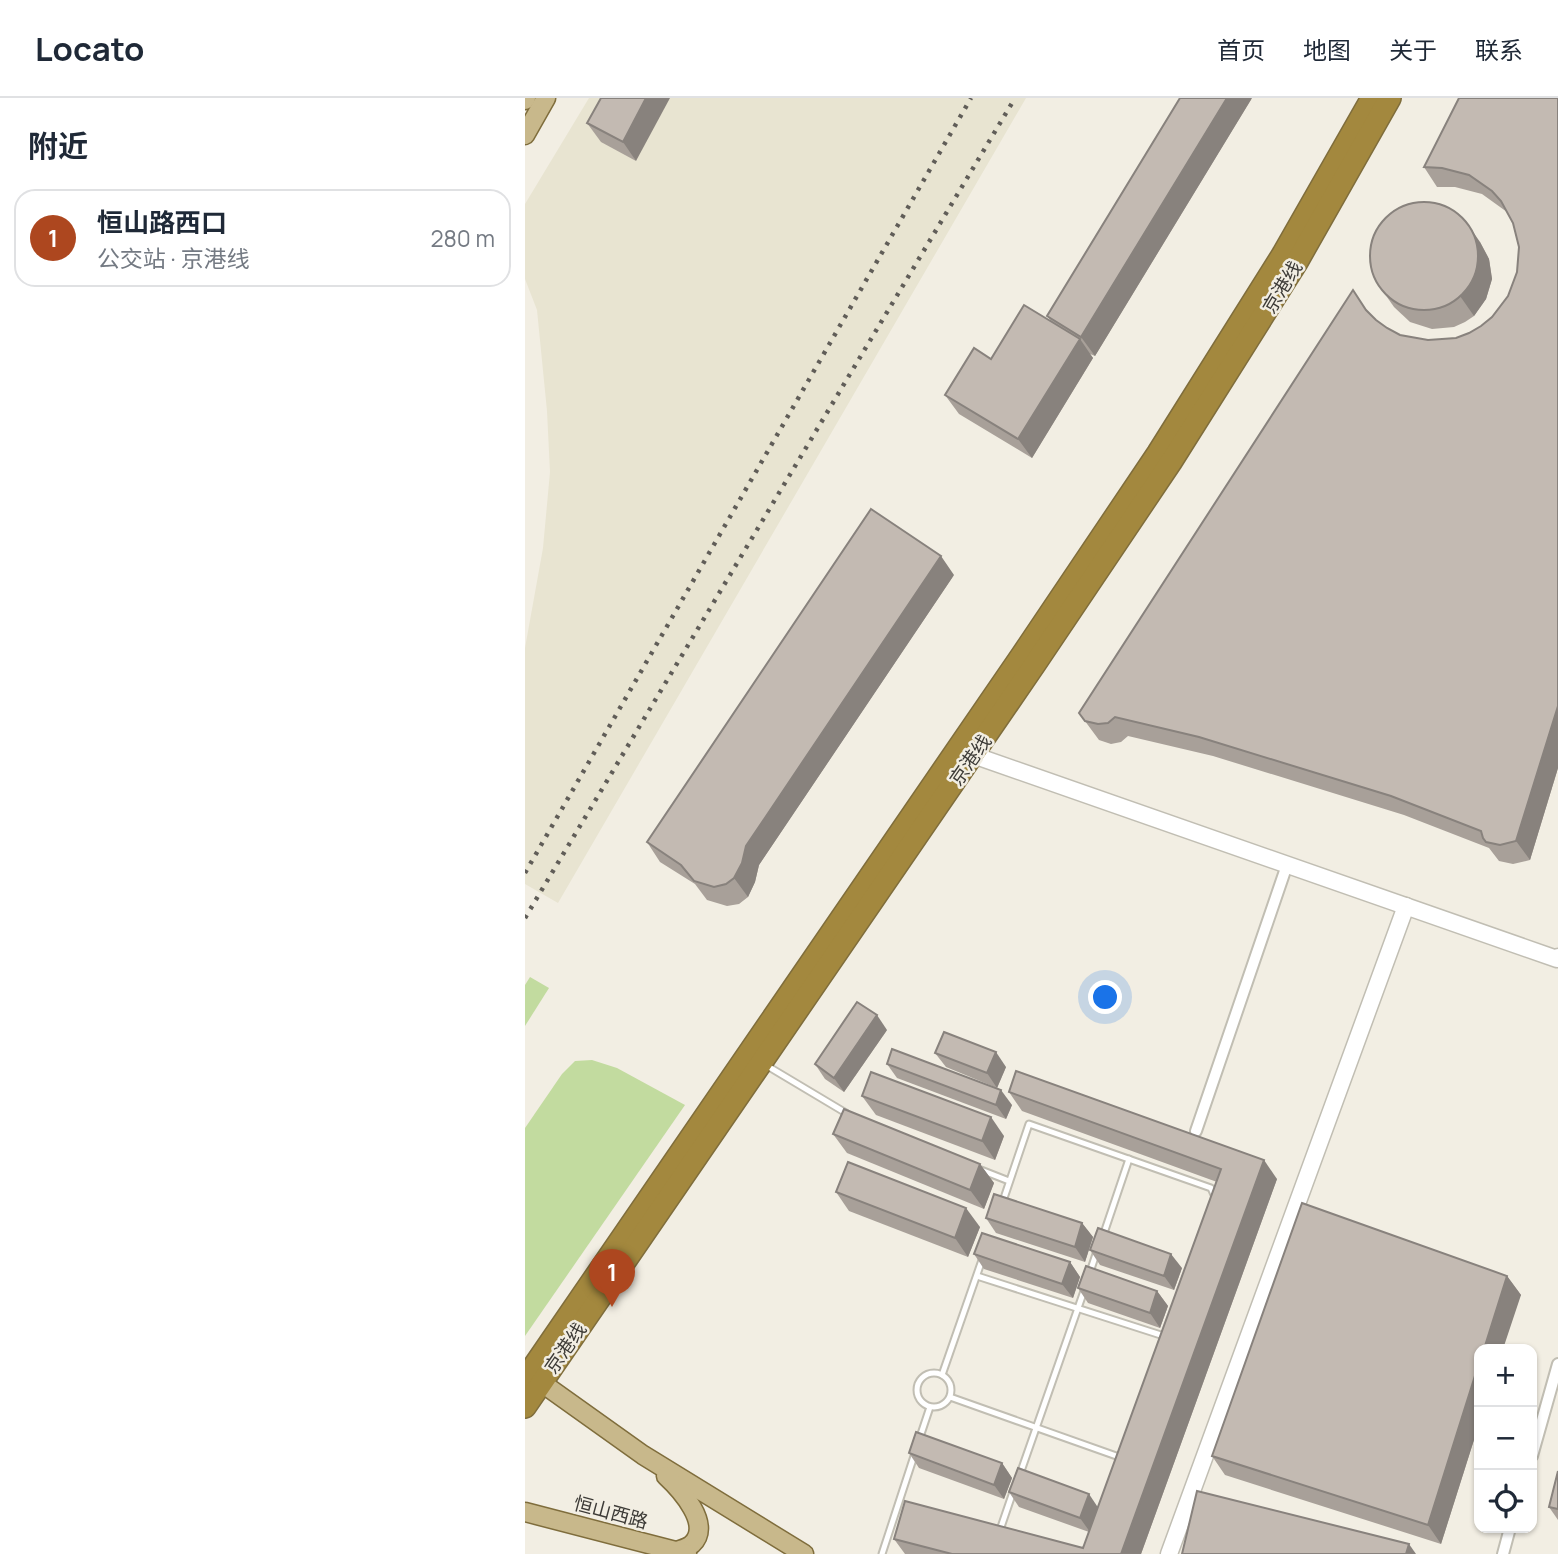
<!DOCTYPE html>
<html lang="zh">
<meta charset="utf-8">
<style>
body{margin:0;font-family:Manrope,"Noto Sans SC",sans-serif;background:#f6f6f7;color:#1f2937}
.controls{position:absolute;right:21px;bottom:21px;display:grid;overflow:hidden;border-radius:14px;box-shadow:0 2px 5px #0004}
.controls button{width:63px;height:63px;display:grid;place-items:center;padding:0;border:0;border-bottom:2px solid #e0e1e3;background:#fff;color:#1f2937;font:35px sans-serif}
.you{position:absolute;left:581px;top:900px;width:24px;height:24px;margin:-18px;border:5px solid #fff;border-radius:50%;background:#1a73e8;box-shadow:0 0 0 10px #1a73e833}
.badge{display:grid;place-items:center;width:46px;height:46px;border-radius:50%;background:#ad471f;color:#fff;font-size:23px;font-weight:700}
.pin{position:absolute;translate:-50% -58px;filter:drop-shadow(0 2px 4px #0008)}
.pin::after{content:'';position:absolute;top:37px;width:24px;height:21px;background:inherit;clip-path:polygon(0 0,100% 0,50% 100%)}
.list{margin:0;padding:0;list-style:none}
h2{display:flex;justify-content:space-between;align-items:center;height:91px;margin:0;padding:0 28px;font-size:30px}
h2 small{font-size:23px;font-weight:400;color:#747a83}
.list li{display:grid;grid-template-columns:46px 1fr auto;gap:21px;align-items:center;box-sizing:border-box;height:98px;margin:0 14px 14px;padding:0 14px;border:2px solid #e0e1e3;border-radius:21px}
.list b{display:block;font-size:26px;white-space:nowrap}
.list p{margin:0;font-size:23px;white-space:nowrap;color:#747a83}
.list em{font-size:23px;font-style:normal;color:#747a83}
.icon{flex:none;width:38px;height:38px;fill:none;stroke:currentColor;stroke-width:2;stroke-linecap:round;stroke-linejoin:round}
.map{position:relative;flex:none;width:1033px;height:1456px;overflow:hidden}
header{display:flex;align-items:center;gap:42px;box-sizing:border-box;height:98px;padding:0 35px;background:#fff;border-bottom:2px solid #e0e1e3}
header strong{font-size:33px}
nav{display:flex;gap:38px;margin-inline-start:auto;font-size:24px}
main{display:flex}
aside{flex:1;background:#fff}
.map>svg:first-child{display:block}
.built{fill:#e8e4d1}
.green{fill:#c2db9f}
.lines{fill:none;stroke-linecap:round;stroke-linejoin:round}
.lane-casing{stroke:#c1beb3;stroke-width:9}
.street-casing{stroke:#c1beb3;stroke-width:14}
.secondary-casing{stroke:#c1beb3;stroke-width:19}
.primary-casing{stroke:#7f6d3c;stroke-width:21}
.highway-casing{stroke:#7f6d3c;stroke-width:24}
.lane{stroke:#fff;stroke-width:5}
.street{stroke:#fff;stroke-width:10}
.secondary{stroke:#fff;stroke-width:16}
.primary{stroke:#c8b88b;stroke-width:18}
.highway{stroke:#a3883e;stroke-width:21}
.rail{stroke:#605d58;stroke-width:4.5;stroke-dasharray:3.5 7;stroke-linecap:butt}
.wall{fill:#a8a099}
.shaded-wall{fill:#88827d}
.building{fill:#c3bab2;stroke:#88827d;stroke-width:2}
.labels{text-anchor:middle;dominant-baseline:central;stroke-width:5;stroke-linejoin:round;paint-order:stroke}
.street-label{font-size:19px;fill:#3d3b37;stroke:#f2eee3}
</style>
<header>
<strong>Locato</strong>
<nav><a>首页</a><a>地图</a><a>关于</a><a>联系</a></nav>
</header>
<main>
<aside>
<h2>附近<small></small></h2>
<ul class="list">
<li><span class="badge">1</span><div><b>恒山路西口</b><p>公交站 · 京港线</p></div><em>280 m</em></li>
</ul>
</aside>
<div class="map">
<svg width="1033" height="1456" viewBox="0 0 1033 1456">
<rect width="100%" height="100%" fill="#f2eee3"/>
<path class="built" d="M64 0H501L33 805 0 786V550L18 450 25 374 22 313 12 212 0 181V106Z"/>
<g class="green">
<path d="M5 879 24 890 0 928V887Z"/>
<path d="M67 962 92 970 160 1007 0 1238V1030L37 976 50 963Z"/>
</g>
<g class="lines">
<defs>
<g id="lane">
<path d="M239 966 321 1015"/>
<path d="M456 1072 484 1083"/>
<path d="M478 1103 504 1026 686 1090 690 1099"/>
<path d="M578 1138 604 1061"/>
<path d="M565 1174 572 1153"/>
<path d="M452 1178 642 1239"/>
<circle cx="409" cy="1292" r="17"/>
<path d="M417 1277 457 1162"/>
<path d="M425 1299 597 1360"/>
<path d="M394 1342 405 1309"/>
<path d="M495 1376 560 1190"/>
<path d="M475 1432 489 1391"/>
<path d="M357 1456 390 1355"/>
</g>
<g id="street">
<path d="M671 1033 762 767"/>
<path d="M1007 1358 1033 1266"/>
<path d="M978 1456 985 1430"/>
</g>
<g id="secondary">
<path d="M448 657 1032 861 1033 859"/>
<path d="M644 1456 881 808"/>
</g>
<g id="primary">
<path d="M0 2 1 0"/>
<path d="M0 37 21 0"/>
<path d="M17 1285 118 1357 279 1456"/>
<path d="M141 1378C155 1391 188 1427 167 1446 163 1450 157 1451 152 1453"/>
<path d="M0 1414 162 1456"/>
</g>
<g id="highway">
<path d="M0 1281 497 557 633 355 758 156 847 0"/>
<path d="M0 1309 510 566 646 364 772 164 865 0"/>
</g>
</defs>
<use href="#lane" class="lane-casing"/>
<use href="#street" class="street-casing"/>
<use href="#secondary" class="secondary-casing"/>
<use href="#primary" class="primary-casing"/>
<use href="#highway" class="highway-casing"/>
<use href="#lane" class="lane"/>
<use href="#street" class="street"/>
<use href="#secondary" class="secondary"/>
<use href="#primary" class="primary"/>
<use href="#highway" class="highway"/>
<g class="rail">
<path d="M0 775 446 0"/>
<path d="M0 820 490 0"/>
</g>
</g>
<g class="wall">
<path d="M76 0 111 63 76 44 62 25Z"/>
<path d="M727 0 570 258 565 256 568 260 507 360 434 316 420 297 466 261 525 222 522 218Z"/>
<path d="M1033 0V670L1005 762 988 766 974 763 964 750 879 717 688 658 603 638 596 644 586 646 574 642 554 615 845 216 851 222 862 230 875 237 903 242 931 240 944 235 956 228 967 219 983 198 992 174 994 149 988 125 982 114 957 96 930 89H912L899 69Z"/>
<path d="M955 144 964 161 967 181 961 201 949 218 940 224 929 229 907 231 885 224 869 209 855 189Z"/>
<path d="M429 477 234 767 230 784 223 799 214 806 202 808 182 802 170 786 135 764 122 744Z"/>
<path d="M362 932 319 994 300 981 290 966Z"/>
<path d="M410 955 481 969 472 990 421 969Z"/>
<path d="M362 966 487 1007 481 1021 372 980Z"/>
<path d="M484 994 752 1081 616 1456H380L369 1441 558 1450 564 1434 494 1409 484 1394 573 1410 692 1084 497 1013Z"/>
<path d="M337 998 479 1038 470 1062 351 1017Z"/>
<path d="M308 1036 455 1066 469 1085 459 1111 322 1055Z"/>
<path d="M311 1094 455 1129 443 1159 324 1113Z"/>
<path d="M461 1120 557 1125 568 1139 560 1164 471 1135Z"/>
<path d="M565 1152 657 1170 649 1192 575 1167Z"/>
<path d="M449 1156 545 1164 555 1179 548 1200 459 1171Z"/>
<path d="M982 1178 996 1197 954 1251V1326L916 1446 700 1377 687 1358Z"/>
<path d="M553 1190 632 1193 643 1208 635 1230 563 1205Z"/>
<path d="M384 1355 477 1365 487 1380 479 1401 394 1370Z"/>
<path d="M1033 1373V1422L1024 1409Z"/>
</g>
<g class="shaded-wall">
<path d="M121 0H145L111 63 98 44Z"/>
<path d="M702 0H727L570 258 556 239Z"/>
<path d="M942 125 955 144 964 161 967 181 961 201 949 218 935 198Z"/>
<path d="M555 241 568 260 507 360 493 341Z"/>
<path d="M416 458 429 477 234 767 230 784 223 799 209 780 221 748Z"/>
<path d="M1033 608V670L1005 762 991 743Z"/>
<path d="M352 917 362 932 319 994 309 980Z"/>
<path d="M471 954 481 969 472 990 462 975Z"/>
<path d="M476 992 487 1007 481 1021 471 1007Z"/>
<path d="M466 1019 479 1038 470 1062 457 1043Z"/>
<path d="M739 1062 752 1081 616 1456H596Z"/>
<path d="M455 1066 469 1085 459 1111 445 1092Z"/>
<path d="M441 1110 455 1129 443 1159 430 1140Z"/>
<path d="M557 1125 568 1139 560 1164 550 1149Z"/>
<path d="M646 1156 657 1170 649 1192 639 1178Z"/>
<path d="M545 1164 555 1179 548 1200 537 1186Z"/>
<path d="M982 1178 996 1197 978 1251H959Z"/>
<path d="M632 1193 643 1208 635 1230 625 1215Z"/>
<path d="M954 1265V1326L916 1446 903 1427Z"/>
<path d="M477 1365 487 1380 479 1401 469 1387Z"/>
<path d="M564 1396 574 1411 565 1434 555 1420Z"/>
<path d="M884 1446 891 1456H881Z"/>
</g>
<g class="building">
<path d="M76 0H121L98 44 62 25Z"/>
<path d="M655 0H702L556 239 522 218Z"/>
<path d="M934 0H1033V608L991 743 975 747 961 744 958 740 956 733 866 698 674 639 590 619 583 625 573 626 560 623 554 615 828 192 841 212 851 222 862 230 875 237 903 242 931 240 944 235 956 228 967 219 983 198 992 174 994 149 988 125 976 103 967 93 944 77 917 70 899 69Z"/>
<circle cx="899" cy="158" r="54"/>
<path d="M499 207 555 241 493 341 420 297 449 250 466 261Z"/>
<path d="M346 411 416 458 221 748 217 765 209 780 201 786 189 789 169 783 156 767 122 744Z"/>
<path d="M332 904 352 917 309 980 290 966Z"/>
<path d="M419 934 471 954 462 975 410 955Z"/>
<path d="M367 951 476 992 471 1007 362 966Z"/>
<path d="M491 973 739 1062 596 1456H427L369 1441 380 1403 558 1450 696 1071 484 994Z"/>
<path d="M346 974 466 1019 457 1043 337 998Z"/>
<path d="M319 1011 455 1066 445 1092 308 1036Z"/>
<path d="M323 1064 441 1110 430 1140 311 1094Z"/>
<path d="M469 1096 557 1125 550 1149 461 1120Z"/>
<path d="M777 1105 982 1178 959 1251H954V1265L903 1427 687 1358Z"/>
<path d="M573 1130 646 1156 639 1178 565 1152Z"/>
<path d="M457 1135 545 1164 537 1186 449 1156Z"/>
<path d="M561 1168 632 1193 625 1215 553 1190Z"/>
<path d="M391 1334 477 1365 469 1387 384 1355Z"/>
<path d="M493 1370 564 1396 555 1420 484 1394Z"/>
<path d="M1033 1373V1411L1024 1409Z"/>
<path d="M672 1393 884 1446 881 1456H657Z"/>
</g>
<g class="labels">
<g class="street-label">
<text transform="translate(757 189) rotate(-59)">京港线</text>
<text transform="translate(445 662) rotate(-55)">京港线</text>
<text transform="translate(40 1250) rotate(-55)">京港线</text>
<text transform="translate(86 1414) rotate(15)">恒山西路</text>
</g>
</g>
</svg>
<div class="controls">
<button>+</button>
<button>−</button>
<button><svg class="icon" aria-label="locate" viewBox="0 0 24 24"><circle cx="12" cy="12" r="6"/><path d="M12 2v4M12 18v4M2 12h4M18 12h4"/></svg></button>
</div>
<div class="you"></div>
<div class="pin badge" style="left:87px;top:1209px">1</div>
</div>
</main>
